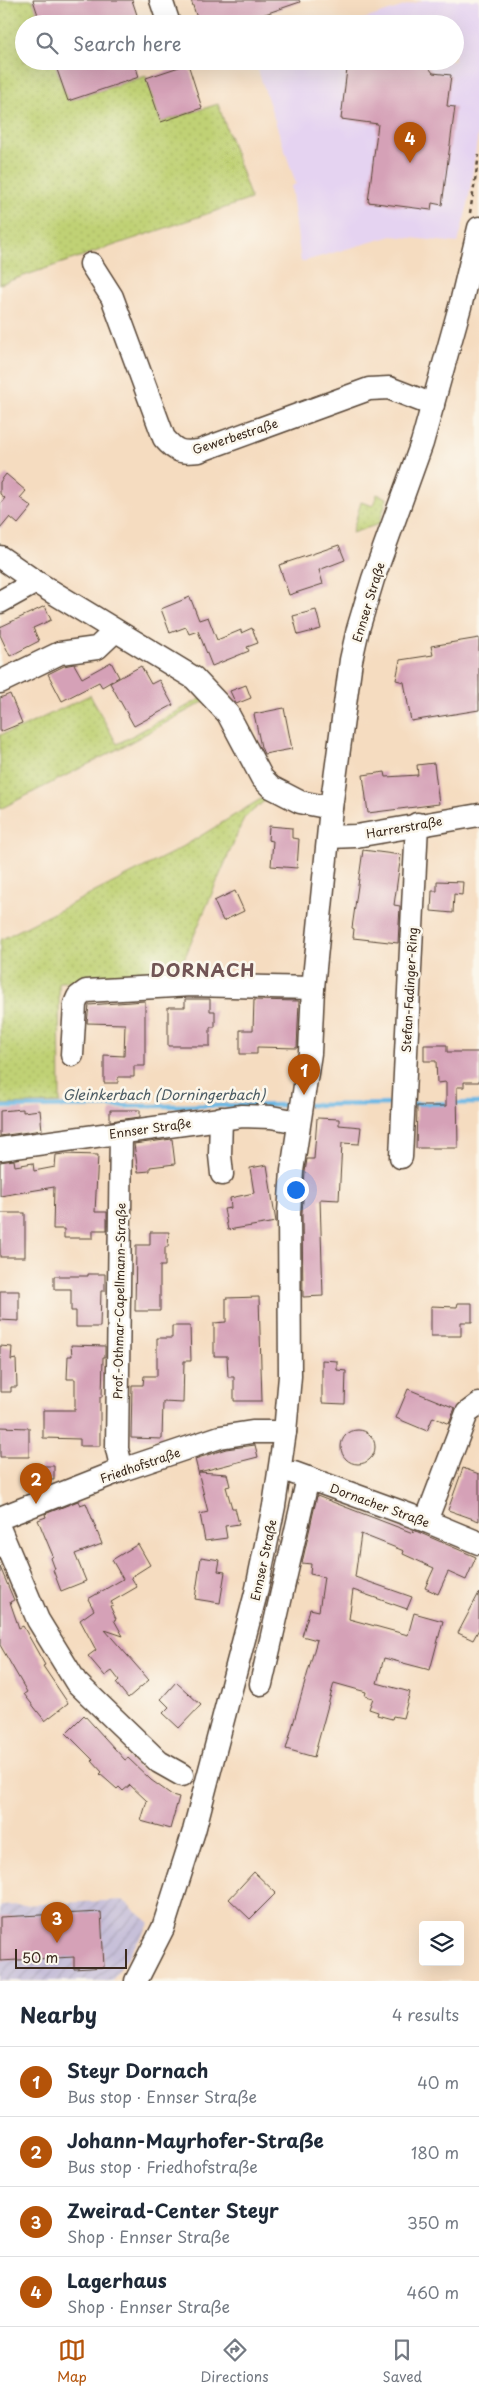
<!DOCTYPE html>
<meta charset="utf-8">
<style>
body{margin:0;font-family:"Playpen Sans",sans-serif;background:#f2f2f3;color:#1f2937}
.controls{position:absolute;right:15px;bottom:15px;display:grid;overflow:hidden;border-radius:5px;box-shadow:0 5px 20px #0002}
.controls button{width:45px;height:45px;display:grid;place-items:center;padding:0;border:0;border-bottom:1px solid #e0e1e3;background:#fff;color:#1f2937;font:25px sans-serif}
.scale{position:absolute;left:15px;bottom:12px;width:112px;box-sizing:border-box;padding-left:5px;border:2px solid #3b2a1e;border-top:0;font-size:14px;line-height:18px;white-space:nowrap;color:#3b2a1e;-webkit-text-stroke:4px #fbf7ec;paint-order:stroke}
.you{position:absolute;left:295px;top:1189px;width:18px;height:18px;margin:-12px;border:4px solid #fff;border-radius:50%;background:#1a73e8;box-shadow:0 0 0 8px #1a73e833}
.badge{display:grid;place-items:center;width:32px;height:32px;border-radius:50%;background:#b45309;color:#fff;font-size:16px;font-weight:700}
.pin{position:absolute;translate:-50% -41px;filter:drop-shadow(0 1px 2px #0008)}
.pin::after{content:'';position:absolute;top:26px;width:18px;height:15px;background:inherit;clip-path:polygon(0 0,100% 0,50% 100%)}
.list{margin:0;padding:0;list-style:none}
h2{display:flex;justify-content:space-between;align-items:center;height:65px;margin:0;padding:0 20px;font-size:21px}
h2 small{font-size:16px;font-weight:400;color:#747a83}
.list li{display:grid;grid-template-columns:32px 1fr auto;gap:15px;align-items:center;box-sizing:border-box;height:70px;padding:0 20px;border-top:1px solid #e0e1e3}
.list b{display:block;font-size:19px;white-space:nowrap}
.list p{margin:0;font-size:16px;white-space:nowrap;color:#747a83}
.list em{font-size:16px;font-style:normal;color:#747a83}
.icon{flex:none;width:28px;height:28px;fill:none;stroke:currentColor;stroke-width:2;stroke-linecap:round;stroke-linejoin:round}
.map{position:relative;flex:none;width:479px;height:1981px;overflow:hidden}
.search{position:absolute;background:#fff;box-shadow:0 5px 20px #0002;left:15px;right:15px;top:15px;height:55px;display:flex;align-items:center;gap:12px;box-sizing:border-box;padding:0 18px;border-radius:28px;color:#747a83;font-size:19px}
.sheet{height:345px;background:#fff}
nav{display:flex;justify-content:space-around;align-items:center;box-sizing:border-box;height:70px;border-top:1px solid #e0e1e3;background:#fff;font-size:14px;color:#747a83}
nav a{display:grid;justify-items:center;gap:2px}
nav .on{color:#b45309}
.map>svg:first-child{display:block}
.built{fill:#e5d3f1}
.industrial{fill:url(#industrial-furrows)}
.grass{fill:url(#grass-dots);stroke:#7e7e49}
.lines{fill:none;stroke-linecap:round;stroke-linejoin:round}
.stream{stroke:#6ab7e4;stroke-width:4.5}
.building{fill:#d5a1b7}
.minor-casing{stroke:#574536;stroke-width:25}
.path{stroke:#574536;stroke-width:2.5;stroke-dasharray:4 4;stroke-linecap:butt}
.minor{stroke:#fff;stroke-width:22}
.labels{text-anchor:middle;dominant-baseline:central;stroke-width:5;stroke-linejoin:round;paint-order:stroke}
.street-label{font-size:12px;fill:#3b2a1e;stroke:#fbf7ec}
.water-label{font-size:14px;font-style:italic;fill:#4b5b63;stroke:#fbf7ec}
.district-label{font-size:18px;font-weight:bold;letter-spacing:1px;fill:#715454;stroke:#fbf7ec}
</style>
<div class="map">
<svg width="479" height="1981" viewBox="0 0 479 1981">
<defs>
<pattern id="industrial-furrows" width="10" height="10" patternUnits="userSpaceOnUse" patternTransform="scale(1.25)"><rect width="10" height="10" fill="#c7c0d9"/><path d="M-1 1l2-2M0 10L10 0M9 11l2-2" fill="none" stroke="#aca5ba"/></pattern>
<pattern id="grass-dots" width="8" height="8" patternUnits="userSpaceOnUse" patternTransform="scale(1.25)"><rect width="8" height="8" fill="#c0d174"/><path d="M2 2h.1M6 6h.1" fill="none" stroke="#a6b464" stroke-width="1.8" stroke-linecap="round"/></pattern>
</defs>
<rect width="100%" height="100%" fill="#fbf7ec"/>
<filter id="ink" filterUnits="userSpaceOnUse"><feTurbulence type="fractalNoise" baseFrequency=".02" numOctaves="2"/><feDisplacementMap in="SourceGraphic" scale="10" xChannelSelector="R" yChannelSelector="G"/><feConvolveMatrix kernelMatrix="1 2 1 2 8 2 1 2 1" color-interpolation-filters="sRGB"/></filter>
<filter id="wash" filterUnits="userSpaceOnUse"><feTurbulence type="fractalNoise" baseFrequency=".0096" numOctaves="4" result="noise"/><feDisplacementMap in="SourceGraphic" scale="20" xChannelSelector="R" yChannelSelector="G"/><feGaussianBlur stdDeviation="1.12" result="paint"/><feColorMatrix in="noise" values="0 0 0 0 0 0 0 0 0 0 0 0 0 0 0 0 0 1.4 0 .05"/><feComposite in="paint" operator="in"/></filter>
<g filter="url(#wash)">
<rect width="100%" height="100%" fill="#f5dcc0"/>
<path class="built" d="M423 0H479V127L468 204 458 243 392 236 301 262 291 186 296 184 255 61H455V24H349Z"/>
<path class="industrial" d="M123 1900 150 1923 112 1981H0V1906Z"/>
<g class="grass">
<path d="M0 0H33L41 24H24V61H54L68 101 146 76 161 122 218 104 251 199 0 284Z"/>
<path d="M377 494 387 498 379 524 352 533 361 502 373 506Z"/>
<path d="M90 695 117 744 204 697 205 701 120 748 0 809V735L21 728Z"/>
<path d="M264 797 268 798 244 818 176 978 59 982 60 1103 0 1105V940L176 851Z"/>
</g>
<g class="lines">
<g class="stream">
<path d="M409 1104 479 1103"/>
<path d="M309 1105 396 1104"/>
<path d="M0 1107 296 1105"/>
</g>
</g>
<g id="blocks">
<g class="building">
<path d="M33 0H132L140 24H41Z"/>
<path d="M191 0H299L300 2 236 24H199Z"/>
<path d="M54 61H134L139 77 68 101Z"/>
<path d="M348 61H424L433 73 451 75 447 106 455 107 442 205 432 203 431 210 368 202 378 124 341 119Z"/>
<path d="M188 64 202 108 161 122 146 78Z"/>
<path d="M6 474 26 491 20 498 32 507 18 524 10 517 0 529V504L5 498 0 494V482Z"/>
<path d="M339 545 345 560 319 570 323 584 289 595 279 565Z"/>
<path d="M190 597 199 620 208 617 217 640 241 630V633L252 628 258 643 247 647 249 651 212 666 198 631 189 634 186 627 170 633 161 609Z"/>
<path d="M45 606 51 620 33 628 39 641 10 656 0 635V627Z"/>
<path d="M316 610 321 629 298 635 293 616Z"/>
<path d="M479 638V710L411 721 404 682 396 680 400 660 433 655 431 646Z"/>
<path d="M111 662 119 677 102 687 99 682 62 701 48 674 64 666 74 664 82 678Z"/>
<path d="M141 666 151 684 159 680 173 705 134 726 110 683Z"/>
<path d="M246 685 251 698 236 704 230 691Z"/>
<path d="M10 694 22 723 0 732V698Z"/>
<path d="M284 708 292 749 264 754 261 747 254 714Z"/>
<path d="M434 763 439 804 368 813 363 775 385 772 386 777 418 775 417 765Z"/>
<path d="M269 826 292 828V838L299 839 297 868 271 866 273 841 268 840Z"/>
<path d="M363 850 401 855 394 905 400 906 398 943 353 938 354 929 352 928Z"/>
<path d="M437 881 463 882 462 895 454 894 453 913 431 911 432 891H437Z"/>
<path d="M235 891 244 911 223 921 214 901Z"/>
<path d="M185 999H210V1011H215V1027H210V1046H168V1007H185Z"/>
<path d="M254 1000 299 1001 297 1048 257 1047V1054H240V1030H253Z"/>
<path d="M145 1001V1066H134V1077H118V1083H104V1055L124 1056 125 1024 87 1023 89 1005Z"/>
<path d="M424 1045H447V1052H479V1082H464V1087H457L458 1148H416L417 1106H446V1082L437 1083 436 1061H424Z"/>
<path d="M23 1109V1112L40 1110 42 1130 0 1136V1111Z"/>
<path d="M110 1110H140V1117L110 1121Z"/>
<path d="M317 1118 339 1119V1125L361 1127 359 1144 342 1143 339 1200 320 1199 323 1296 303 1297 302 1213 305 1172 307 1159H314Z"/>
<path d="M172 1139 175 1164 150 1167V1171L138 1172 134 1144Z"/>
<path d="M64 1154 98 1155 95 1212H107V1230H93V1238H64V1229H53L54 1187 0 1196V1162L14 1160 15 1166 33 1163 34 1171 55 1167 56 1155Z"/>
<path d="M267 1165 276 1222 228 1230 224 1209 231 1208 230 1198 254 1193 250 1168Z"/>
<rect x="0" y="1213" width="25" height="44"/>
<path d="M150 1232H169L168 1247H165V1266H160V1311H135L136 1245H150Z"/>
<path d="M88 1274H105V1291H101L100 1327H76V1311H71V1289H54V1276H88Z"/>
<path d="M0 1291H19V1321L0 1320Z"/>
<path d="M259 1297 262 1401H234V1377H228L227 1356H214V1323L226 1322V1298Z"/>
<path d="M458 1303H472V1322H461V1336H431V1306L457 1307Z"/>
<path d="M172 1326H190L191 1361H184L183 1403 163 1402 162 1439 131 1438 132 1385H143L144 1376H157V1338H172Z"/>
<path d="M71 1345 105 1346V1357H103L102 1397H100V1446H80V1439L43 1438V1410H75V1379H67L68 1356H72Z"/>
<path d="M0 1346 12 1347 11 1360 16 1359 17 1387H11V1392H0Z"/>
<path d="M322 1360 337 1361V1370L346 1371 345 1404 322 1403Z"/>
<path d="M408 1389 455 1408 449 1424 433 1417 427 1431 396 1418Z"/>
<path d="M0 1427 29 1428V1457H0Z"/>
<circle cx="358" cy="1447" r="17"/>
<path d="M255 1445 258 1457 199 1472 227 1474 230 1486 226 1487 232 1508H235L239 1524 225 1526 227 1538 205 1541 200 1514 208 1512 195 1459 226 1449Z"/>
<path d="M41 1466H54V1480H40Z"/>
<path d="M463 1468 479 1474V1521L448 1510Z"/>
<path d="M317 1496 413 1533 414 1530 418 1532 476 1557 466 1580 448 1572 438 1594 425 1588 434 1568 403 1554 404 1551 361 1534 355 1577 412 1597 407 1609 353 1590 349 1619 408 1635 414 1613 443 1621 430 1670 384 1658 377 1683 410 1692 403 1718 393 1716 392 1719 377 1715 378 1712 369 1709 373 1698 365 1696 366 1692 334 1683 314 1757 286 1749 317 1640 302 1636 310 1609 319 1611 324 1577 310 1574 311 1564 302 1563Z"/>
<path d="M78 1501 80 1505 86 1503 102 1544 75 1554 86 1581 61 1591 53 1570 55 1569 51 1558 53 1556 38 1520 46 1517 45 1514Z"/>
<path d="M138 1544 150 1565 131 1577 137 1587 111 1602 113 1605 110 1606 116 1619 114 1620 123 1636 105 1630 149 1680 128 1698 116 1683 119 1680 112 1671 105 1676 88 1656 96 1650 80 1620 94 1610 88 1599 123 1579 112 1560Z"/>
<path d="M201 1557 220 1560 218 1571 225 1572 220 1603 195 1599Z"/>
<path d="M0 1567 14 1600 10 1602 19 1628 23 1626 45 1665 43 1666 68 1703 45 1721 24 1694 27 1692 0 1645Z"/>
<path d="M479 1593V1629L473 1640 458 1633Z"/>
<path d="M176 1682 201 1705 179 1728 163 1713 169 1707 161 1699Z"/>
<path d="M84 1715 125 1760 128 1758 151 1780 172 1795 179 1797 170 1829 141 1821 147 1801 130 1785 123 1791 119 1787 117 1789 100 1774 102 1772 92 1761 93 1760 66 1733Z"/>
<path d="M254 1872 276 1893 250 1919 229 1899Z"/>
<path d="M101 1912 104 1967 74 1969V1957L0 1961V1917Z"/>
</g>
</g>
</g>
<g filter="url(#ink)">
<use href="#blocks" fill-opacity="0" stroke="#574536" stroke-width="1"/>
<g class="lines">
<defs>
<g id="minor">
<path d="M161 0 169 24"/>
<path d="M91 264 112 297 164 438C176 452 181 453 199 451L369 389 389 388 433 405"/>
<path d="M0 557 36 582 194 678 228 714 262 778 271 787 300 802 331 808"/>
<path d="M0 602 36 582"/>
<path d="M0 682 60 653 97 648 115 631"/>
<path d="M329 837 356 836 479 815"/>
<path d="M72 1055 75 1004 78 997 86 991 192 985 313 988"/>
<path d="M221 1118 220 1155 222 1174"/>
<path d="M121 1132 117 1449 122 1470"/>
<path d="M0 1149 242 1116 271 1117 299 1122"/>
<path d="M401 1157 417 824"/>
<path d="M294 1473 426 1521 479 1543"/>
<path d="M0 1518 122 1470 220 1437 252 1432H285"/>
<path d="M426 1521 467 1413 479 1404"/>
<path d="M0 1530 38 1620 76 1682 159 1762 182 1775"/>
<path d="M261 1684 308 1478"/>
<path d="M136 1981 163 1928 194 1831 256 1593 274 1506 285 1432 290 1376 289 1213 292 1171 310 1053 313 988 331 808 351 660 358 629 373 579 422 443 461 303 479 228"/>
</g>
</defs>
<use href="#minor" class="minor-casing"/>
<path class="path" d="M470 213 479 155"/>
<use href="#minor" class="minor"/>
</g>
</g>
<g class="labels">
<g class="street-label">
<text transform="translate(235 436) rotate(-18)">Gewerbestraße</text>
<text transform="translate(368 602) rotate(-73)">Ennser Straße</text>
<text transform="translate(404 827) rotate(-10)">Harrerstraße</text>
<text transform="translate(409 990) rotate(-87)">Stefan-Fadinger-Ring</text>
<text transform="translate(150 1128) rotate(-8)">Ennser Straße</text>
<text transform="translate(119 1301) rotate(-89)">Prof.-Othmar-Capellmann-Straße</text>
<text transform="translate(140 1465) rotate(-19)">Friedhofstraße</text>
<text transform="translate(380 1505) rotate(20)">Dornacher Straße</text>
<text transform="translate(263 1560) rotate(-78)">Ennser Straße</text>
</g>
<g class="water-label">
<text x="164" y="1094">Gleinkerbach (Dorningerbach)</text>
</g>
<g class="district-label">
<text x="203" y="969">DORNACH</text>
</g>
</g>
</svg>
<div class="controls">
<button><svg class="icon" aria-label="layers" viewBox="0 0 24 24"><path d="M12 4l9 5-9 5-9-5zM3 14l9 5 9-5"/></svg></button>
</div>
<div class="scale">50 m</div>
<div class="you"></div>
<div class="pin badge" style="left:304px;top:1095px">1</div>
<div class="pin badge" style="left:36px;top:1504px">2</div>
<div class="pin badge" style="left:57px;top:1943px">3</div>
<div class="pin badge" style="left:410px;top:163px">4</div>
<div class="search"><svg class="icon" aria-label="search" viewBox="0 0 24 24"><circle cx="10" cy="10" r="6"/><path d="M15 15l6 6"/></svg>Search here</div>
</div>
<section class="sheet">
<h2>Nearby<small>4 results</small></h2>
<ul class="list">
<li><span class="badge">1</span><div><b>Steyr Dornach</b><p>Bus stop · Ennser Straße</p></div><em>40 m</em></li>
<li><span class="badge">2</span><div><b>Johann-Mayrhofer-Straße</b><p>Bus stop · Friedhofstraße</p></div><em>180 m</em></li>
<li><span class="badge">3</span><div><b>Zweirad-Center Steyr</b><p>Shop · Ennser Straße</p></div><em>350 m</em></li>
<li><span class="badge">4</span><div><b>Lagerhaus</b><p>Shop · Ennser Straße</p></div><em>460 m</em></li>
</ul>
</section>
<nav>
<a class="on"><svg class="icon" aria-label="map" viewBox="0 0 24 24"><path d="M3 6l6-2 6 2 6-2v14l-6 2-6-2-6 2zM9 4v14M15 6v14"/></svg>Map</a>
<a><svg class="icon" aria-label="directions" viewBox="0 0 24 24"><path d="M12 3l9 9-9 9-9-9zM9 14v-3h6M13 9l2 2-2 2"/></svg>Directions</a>
<a><svg class="icon" aria-label="saved" viewBox="0 0 24 24"><path d="M7 4h10v16l-5-4-5 4z"/></svg>Saved</a>
</nav>
